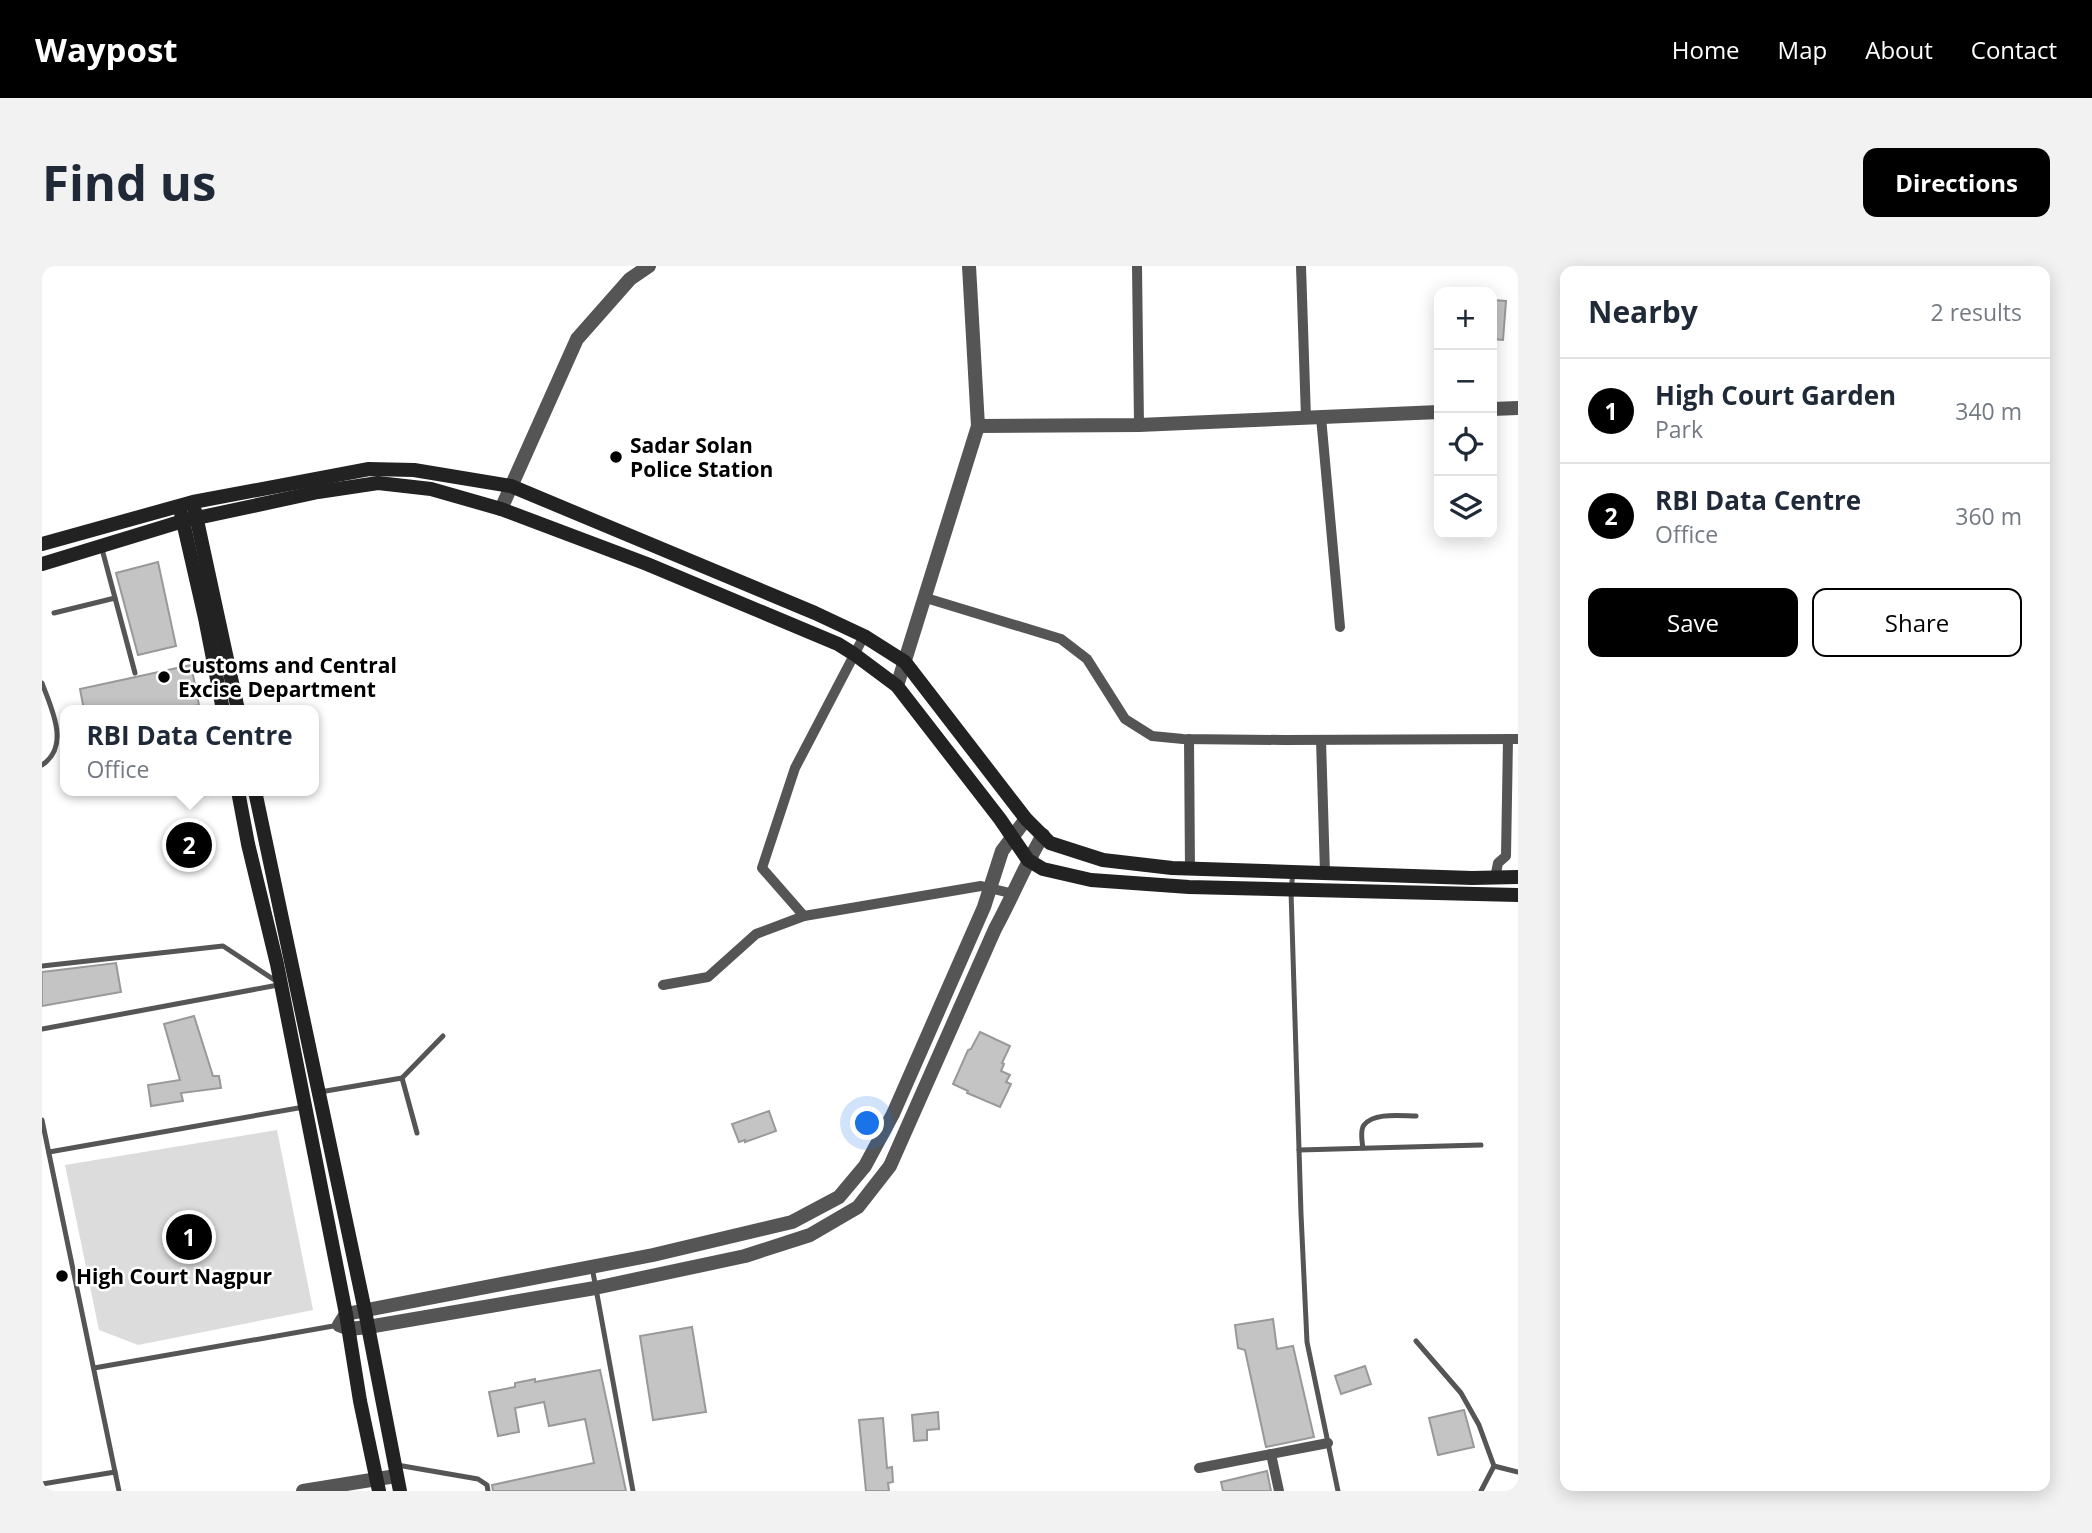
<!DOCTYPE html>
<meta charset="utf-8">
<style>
body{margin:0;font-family:"Open Sans",sans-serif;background:#f2f2f3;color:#1f2937}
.controls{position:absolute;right:21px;top:21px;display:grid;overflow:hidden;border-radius:14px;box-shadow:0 4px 18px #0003}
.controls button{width:63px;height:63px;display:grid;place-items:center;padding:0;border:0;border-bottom:2px solid #e0e1e3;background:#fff;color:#1f2937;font:35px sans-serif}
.you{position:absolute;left:826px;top:858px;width:24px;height:24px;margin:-18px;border:5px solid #fff;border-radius:50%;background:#1a73e8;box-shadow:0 0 0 10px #1a73e833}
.badge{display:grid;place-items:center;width:46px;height:46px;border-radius:50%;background:#000;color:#fff;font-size:23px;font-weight:700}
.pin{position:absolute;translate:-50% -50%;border:4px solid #fff;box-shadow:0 2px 7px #0006}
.popup{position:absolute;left:18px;top:439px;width:259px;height:91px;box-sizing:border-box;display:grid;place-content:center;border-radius:14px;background:#fff;filter:drop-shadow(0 2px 5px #0005);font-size:23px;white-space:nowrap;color:#747a83}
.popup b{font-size:26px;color:#1f2937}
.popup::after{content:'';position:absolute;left:50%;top:100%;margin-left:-14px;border:14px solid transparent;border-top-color:#fff}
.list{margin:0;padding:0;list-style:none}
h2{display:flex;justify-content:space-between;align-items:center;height:91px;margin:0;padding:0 28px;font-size:30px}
h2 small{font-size:23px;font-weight:400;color:#747a83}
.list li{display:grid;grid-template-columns:46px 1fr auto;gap:21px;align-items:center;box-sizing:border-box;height:105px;padding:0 28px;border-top:2px solid #e0e1e3}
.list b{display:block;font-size:26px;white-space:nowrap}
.list p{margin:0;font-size:23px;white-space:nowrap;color:#747a83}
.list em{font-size:23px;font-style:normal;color:#747a83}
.actions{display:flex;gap:14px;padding:21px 28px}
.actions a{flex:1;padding:16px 0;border:2px solid #000;border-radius:14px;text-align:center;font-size:24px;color:#000}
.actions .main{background:#000;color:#fff}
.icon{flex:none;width:38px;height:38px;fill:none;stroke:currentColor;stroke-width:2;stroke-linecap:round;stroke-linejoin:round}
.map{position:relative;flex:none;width:1476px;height:1225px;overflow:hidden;border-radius:14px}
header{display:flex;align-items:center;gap:42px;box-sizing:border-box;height:98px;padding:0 35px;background:#000;color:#fff}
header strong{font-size:33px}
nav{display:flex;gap:38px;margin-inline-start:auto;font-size:24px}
.intro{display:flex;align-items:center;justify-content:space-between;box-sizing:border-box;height:168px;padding:0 42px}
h1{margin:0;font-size:49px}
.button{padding:18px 32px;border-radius:14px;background:#000;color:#fff;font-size:24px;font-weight:700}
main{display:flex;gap:42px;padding:0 42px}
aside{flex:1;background:#fff;border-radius:14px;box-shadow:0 4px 18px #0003}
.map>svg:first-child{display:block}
.green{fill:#dcdcdc}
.building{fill:#c4c4c4;stroke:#999;stroke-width:2}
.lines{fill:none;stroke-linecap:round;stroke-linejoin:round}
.service{stroke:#555;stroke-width:5}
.minor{stroke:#555;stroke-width:10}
.tertiary{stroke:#555;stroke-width:14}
.secondary{stroke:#222;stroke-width:14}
.poi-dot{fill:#000;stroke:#fff;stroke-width:2.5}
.labels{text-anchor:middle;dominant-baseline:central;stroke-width:5;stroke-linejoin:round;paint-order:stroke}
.poi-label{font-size:21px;font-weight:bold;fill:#000;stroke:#fff;text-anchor:start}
</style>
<header>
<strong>Waypost</strong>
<nav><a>Home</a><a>Map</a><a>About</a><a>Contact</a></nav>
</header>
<div class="intro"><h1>Find us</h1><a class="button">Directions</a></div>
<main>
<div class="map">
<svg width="1476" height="1225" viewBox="0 0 1476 1225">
<rect width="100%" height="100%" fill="#fff"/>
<path class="green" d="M235 864 271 1044 96 1079 57 1064 23 899Z"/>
<g class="building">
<path d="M1450 34 1464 35 1461 74 1450 73Z"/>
<path d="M116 296 134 380 96 389 74 307Z"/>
<path d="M149 399 157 439 135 444H42L38 423Z"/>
<path d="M74 697 79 726 0 740V706Z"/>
<path d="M152 750 171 810H177L179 822 139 827 141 835 109 840 106 819 138 814 122 758Z"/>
<path d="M938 766 968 780 960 797 962 798 959 805 968 809 964 816 969 818 958 841 925 827 926 825 911 818 926 784 929 783Z"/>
<path d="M727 845 734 865 703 876V874L697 876 690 858Z"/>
<path d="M1231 1053 1235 1083 1251 1080 1272 1171 1224 1181 1203 1084 1196 1082 1193 1059Z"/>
<path d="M650 1061 664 1146 611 1154 598 1070Z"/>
<path d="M1323 1100 1329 1118 1299 1128 1293 1110Z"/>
<path d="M558 1104 584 1225H451L450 1219 552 1197 543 1153 507 1160 502 1136 473 1142 477 1166 456 1170 447 1126 473 1121V1117L493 1113V1116Z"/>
<path d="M1422 1144 1432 1181 1396 1189 1387 1152Z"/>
<path d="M896 1146 897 1163 885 1164V1174L872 1175 870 1149Z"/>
<path d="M841 1152 845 1202 850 1201 851 1216 846 1217 847 1225H824L817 1154Z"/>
<path d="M1225 1205 1229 1225H1181L1179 1216Z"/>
</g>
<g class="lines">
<g class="service">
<path d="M60 283 93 407"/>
<path d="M12 347 73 332"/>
<path d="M0 417C9 442 29 480 0 499"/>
<path d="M1251 606 1249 625 1259 948 1265 1076 1296 1225"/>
<path d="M0 700 181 680 237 717"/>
<path d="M0 763 236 719"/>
<path d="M360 812 375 867"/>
<path d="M278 826 360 812 401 770"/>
<path d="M0 854 77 1225"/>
<path d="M1321 882C1320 876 1318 864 1322 859 1332 846 1360 850 1374 850"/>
<path d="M1257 884 1439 879"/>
<path d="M7 886 262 841"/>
<path d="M550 1001 591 1225"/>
<path d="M1374 1075 1419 1127 1437 1159 1452 1200 1439 1225"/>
<path d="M52 1102 297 1059"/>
<path d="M355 1199 436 1213 445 1219 446 1225"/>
<path d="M1452 1200 1476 1206"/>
<path d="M0 1218 73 1206"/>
</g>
<g class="minor">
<path d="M1095 0 1097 159"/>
<path d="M1259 0 1264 152"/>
<path d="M1279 151 1298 361"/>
<path d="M884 332 1019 373 1045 393 1083 453 1110 470 1141 473 1242 474 1476 473"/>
<path d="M1147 473 1148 603"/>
<path d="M1279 474 1283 607"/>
<path d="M1453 612 1456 597 1464 590 1466 473"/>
<path d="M762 650 720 602 753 502 822 370"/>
<path d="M621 719 666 711 714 668 762 650 939 620 972 628"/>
<path d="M1229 1188 1237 1225"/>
<path d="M1157 1202 1286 1177"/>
</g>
<g class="tertiary">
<path d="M1450 143 1476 142"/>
<path d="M936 160 1097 159 1397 146"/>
<path d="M459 243 535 73 588 13 607 0"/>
<path d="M855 420 936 160 927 0"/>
<path d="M984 553 960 585 942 641 851 848 823 900 797 931 750 956 611 989 304 1048 297 1059 307 1063 326 1061 553 1022 703 990 768 969 816 941 848 900 953 663C970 632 983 599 1001 569"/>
<path d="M261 1225 354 1210"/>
</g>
<g class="secondary">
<path d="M153 245 196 444"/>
<path d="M139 247 163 352 181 444"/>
<path d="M0 278 151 236 327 203 372 204 469 220 773 347 822 370 863 396 984 553 1008 577 1061 594 1130 602 1430 612 1476 611"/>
<path d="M0 298 141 255 276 226 336 217 389 223 459 243 605 298 796 378 812 388 855 420 958 553 986 594 1001 603 1049 614 1147 621 1476 629"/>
<path d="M196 525 206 578 235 698 304 1048 318 1135 337 1225"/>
<path d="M213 525 323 1045 358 1225"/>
</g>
</g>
<g class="poi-dot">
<circle cx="574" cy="191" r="7"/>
<circle cx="122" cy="411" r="7"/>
<circle cx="20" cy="1010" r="7"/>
</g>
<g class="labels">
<g class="poi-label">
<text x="588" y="179">Sadar Solan<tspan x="588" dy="24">Police Station</tspan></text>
<text x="136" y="399">Customs and Central<tspan x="136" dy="24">Excise Department</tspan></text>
<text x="34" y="1010">High Court Nagpur</text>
</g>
</g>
</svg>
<div class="controls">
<button>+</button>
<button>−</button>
<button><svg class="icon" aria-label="locate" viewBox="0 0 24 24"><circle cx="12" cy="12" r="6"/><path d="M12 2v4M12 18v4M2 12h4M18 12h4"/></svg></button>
<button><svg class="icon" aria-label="layers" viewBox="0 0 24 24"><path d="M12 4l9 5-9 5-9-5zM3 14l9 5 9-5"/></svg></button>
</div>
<div class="you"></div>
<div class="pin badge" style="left:147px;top:971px">1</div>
<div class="pin badge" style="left:147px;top:579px">2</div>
<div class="popup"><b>RBI Data Centre</b>Office</div>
</div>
<aside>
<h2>Nearby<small>2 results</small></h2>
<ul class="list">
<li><span class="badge">1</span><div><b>High Court Garden</b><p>Park</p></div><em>340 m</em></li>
<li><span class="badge">2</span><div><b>RBI Data Centre</b><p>Office</p></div><em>360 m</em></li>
</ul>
<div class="actions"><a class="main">Save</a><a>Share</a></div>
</aside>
</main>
